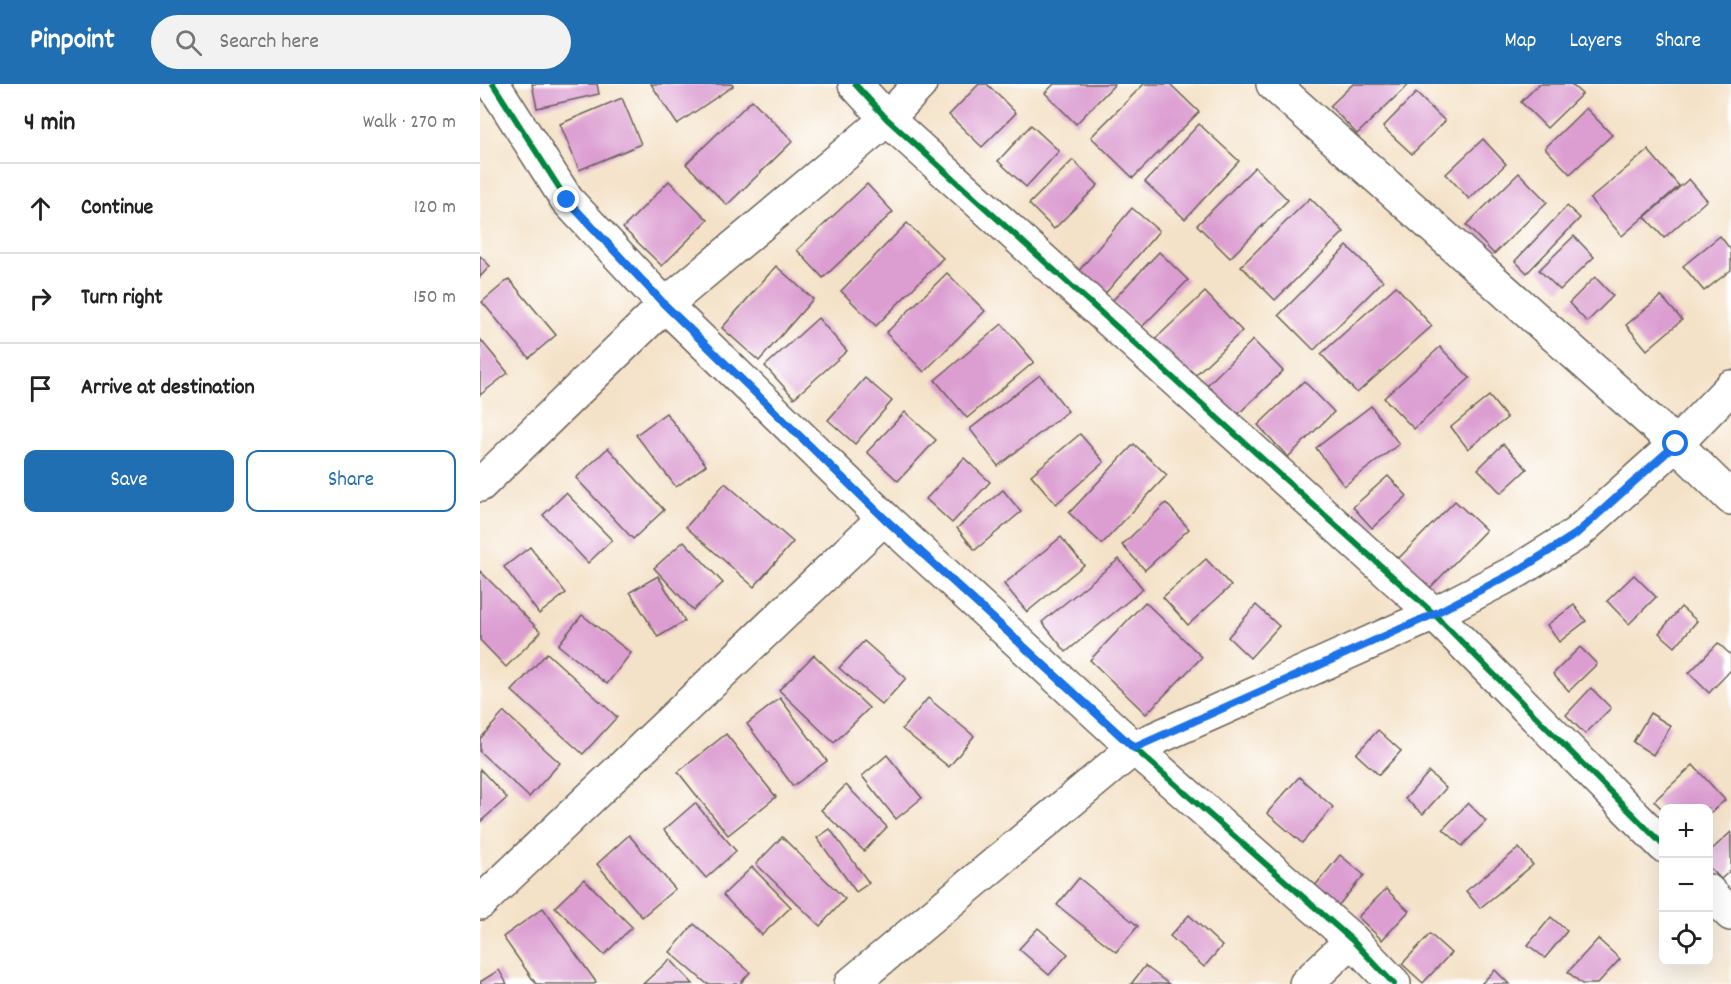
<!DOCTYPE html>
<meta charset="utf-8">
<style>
body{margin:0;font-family:Dekko,sans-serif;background:#f2f2f2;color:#222}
.controls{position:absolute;right:18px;bottom:18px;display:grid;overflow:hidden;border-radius:12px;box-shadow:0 6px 24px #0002}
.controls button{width:54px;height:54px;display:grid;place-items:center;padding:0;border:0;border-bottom:2px solid #e0e0e0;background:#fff;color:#222;font:30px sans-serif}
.stop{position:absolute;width:18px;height:18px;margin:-14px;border:4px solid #1a73e8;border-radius:50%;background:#fff}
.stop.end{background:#1a73e8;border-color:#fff;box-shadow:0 2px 6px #0008}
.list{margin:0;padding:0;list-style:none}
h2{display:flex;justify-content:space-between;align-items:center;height:78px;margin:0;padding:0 24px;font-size:26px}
h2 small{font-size:20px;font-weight:400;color:#767676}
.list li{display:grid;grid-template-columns:39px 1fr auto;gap:18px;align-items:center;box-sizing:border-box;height:90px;padding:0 24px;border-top:2px solid #e0e0e0}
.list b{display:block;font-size:22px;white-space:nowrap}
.list em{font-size:20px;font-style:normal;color:#767676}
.actions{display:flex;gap:12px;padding:18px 24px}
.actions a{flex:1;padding:14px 0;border:2px solid #1f6fb2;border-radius:12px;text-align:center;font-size:21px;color:#1f6fb2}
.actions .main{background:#1f6fb2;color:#fff}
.icon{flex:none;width:33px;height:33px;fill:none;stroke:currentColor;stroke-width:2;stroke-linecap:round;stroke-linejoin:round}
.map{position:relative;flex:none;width:1251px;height:900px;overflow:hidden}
header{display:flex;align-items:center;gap:36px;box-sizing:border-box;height:84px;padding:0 30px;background:#1f6fb2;color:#fff}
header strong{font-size:28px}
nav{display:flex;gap:33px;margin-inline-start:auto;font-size:21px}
.search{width:420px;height:54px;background:#f2f2f2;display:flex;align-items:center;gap:15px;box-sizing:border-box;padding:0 21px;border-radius:33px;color:#767676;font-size:22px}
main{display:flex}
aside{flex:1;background:#fff}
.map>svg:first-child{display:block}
.building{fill:#dc9ed1}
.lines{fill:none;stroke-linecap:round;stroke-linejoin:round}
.minor-casing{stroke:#686158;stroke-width:36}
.minor{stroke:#fff;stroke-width:33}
.cycleway-casing{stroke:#fff;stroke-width:10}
.cycleway{stroke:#00873e;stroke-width:6}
.route{stroke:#1a73e8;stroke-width:8}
</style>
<header>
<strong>Pinpoint</strong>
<div class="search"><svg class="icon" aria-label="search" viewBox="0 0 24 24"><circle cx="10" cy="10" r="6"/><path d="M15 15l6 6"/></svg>Search here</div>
<nav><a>Map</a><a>Layers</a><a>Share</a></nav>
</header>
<main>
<aside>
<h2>4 min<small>Walk · 270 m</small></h2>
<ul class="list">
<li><svg class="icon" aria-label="ahead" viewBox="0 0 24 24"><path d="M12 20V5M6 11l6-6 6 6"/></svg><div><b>Continue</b></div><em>120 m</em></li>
<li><svg class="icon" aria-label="right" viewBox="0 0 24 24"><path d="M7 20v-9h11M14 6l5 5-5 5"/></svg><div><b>Turn right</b></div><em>150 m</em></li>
<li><svg class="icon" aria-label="arrive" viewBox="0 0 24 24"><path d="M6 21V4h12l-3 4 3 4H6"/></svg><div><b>Arrive at destination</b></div></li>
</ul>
<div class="actions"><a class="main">Save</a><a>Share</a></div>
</aside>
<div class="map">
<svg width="1251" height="900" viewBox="0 0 1251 900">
<rect width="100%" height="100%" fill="#fff"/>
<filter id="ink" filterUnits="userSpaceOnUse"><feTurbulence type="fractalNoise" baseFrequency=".0167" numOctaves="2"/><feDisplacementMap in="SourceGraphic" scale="12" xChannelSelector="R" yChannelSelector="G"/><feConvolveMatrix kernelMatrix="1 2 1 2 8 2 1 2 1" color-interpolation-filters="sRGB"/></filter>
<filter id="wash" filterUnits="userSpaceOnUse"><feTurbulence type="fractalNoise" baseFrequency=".008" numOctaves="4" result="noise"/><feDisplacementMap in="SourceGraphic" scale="24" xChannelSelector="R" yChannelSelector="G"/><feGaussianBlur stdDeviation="1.35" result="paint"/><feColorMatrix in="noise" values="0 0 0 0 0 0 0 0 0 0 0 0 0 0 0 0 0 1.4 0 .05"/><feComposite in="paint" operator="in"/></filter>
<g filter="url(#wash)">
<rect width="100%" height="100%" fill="#f4e2c8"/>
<g id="blocks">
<g class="building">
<path d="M52 0H117L119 10 57 24Z"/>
<path d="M171 0H252L253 2 197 40Z"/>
<path d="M499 0H507L536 29 502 63 469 31Z"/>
<path d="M574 0H635L596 40 565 9Z"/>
<path d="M664 0H690L719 28 653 94 611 53Z"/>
<path d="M873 0H929L877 50 850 22Z"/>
<path d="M1059 0H1091L1102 10 1067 44 1041 18Z"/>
<path d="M936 9 965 37 932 70 903 43Z"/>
<path d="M142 14 161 60 99 86 80 40Z"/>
<path d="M272 16 313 57 247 121 206 80Z"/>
<path d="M1106 24 1132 51 1090 90 1065 64Z"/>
<path d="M719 40 759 77 705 135 665 98Z"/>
<path d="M551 41 579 67 546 103 518 77Z"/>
<path d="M1003 55 1026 80 989 115 966 90Z"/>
<path d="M1168 66 1199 102 1142 152 1110 115Z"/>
<path d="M593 76 618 101 574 145 549 120Z"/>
<path d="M775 83 808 116 750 174 717 141Z"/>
<path d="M1039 89 1067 118 1014 170 986 141Z"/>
<path d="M1209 95 1227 116 1184 154 1165 133Z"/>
<path d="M189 97 228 136 182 182 143 144Z"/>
<path d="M387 100 413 128 343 194 317 166Z"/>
<path d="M830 114 864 148 795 216 761 182Z"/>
<path d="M1087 122 1100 134 1047 189 1035 177Z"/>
<path d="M652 124 679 147 624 211 597 189Z"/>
<path d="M427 139 463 174 396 242 361 207Z"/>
<path d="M1094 152 1114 173 1080 206 1059 186Z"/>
<path d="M1240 152 1251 166V186L1224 207 1203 182Z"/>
<path d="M867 162 903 197 834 266 799 231Z"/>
<path d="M679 168 708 196 661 244 632 217Z"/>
<path d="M0 172 10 182 0 193Z"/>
<path d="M296 182 333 215 279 277 242 244Z"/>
<path d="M467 189 505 227 444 288 406 249Z"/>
<path d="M1115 193 1133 212 1107 238 1089 219Z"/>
<path d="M29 195 76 251 49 274 2 218Z"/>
<path d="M916 202 952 242 877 309 841 270Z"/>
<path d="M725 208 762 247 709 297 672 258Z"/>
<path d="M1181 212 1202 236 1167 266 1146 241Z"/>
<path d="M338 234 367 267 314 314 285 282Z"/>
<path d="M522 240 554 278 487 334 455 296Z"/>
<path d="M0 255 28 289 0 311Z"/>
<path d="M773 256 803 287 750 338 721 307Z"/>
<path d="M960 263 990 294 934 345 904 314Z"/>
<path d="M560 291 588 327 518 382 490 345Z"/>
<path d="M385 294 412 317 375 360 348 336Z"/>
<path d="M824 297 854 328 808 373 778 341Z"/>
<path d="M1009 312 1027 334 988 365 971 343Z"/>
<path d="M891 322 919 360 864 402 836 364Z"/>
<path d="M425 328 456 356 418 397 387 368Z"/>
<path d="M186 329 226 381 196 403 156 351Z"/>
<path d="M600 350 624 378 576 420 551 391Z"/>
<path d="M654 360 687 391 622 460 589 429Z"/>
<path d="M1023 360 1047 385 1021 409 998 385Z"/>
<path d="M128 364 184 426 153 455 96 394Z"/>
<path d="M484 374 510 398 472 439 446 415Z"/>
<path d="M908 392 927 412 892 444 873 423Z"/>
<path d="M245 399 313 458 274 503 206 443Z"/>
<path d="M523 406 541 428 495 466 477 444Z"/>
<path d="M86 409 132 456 108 479 63 431Z"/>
<path d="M975 417 1006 446 948 506 917 476Z"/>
<path d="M686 419 709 445 665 486 642 461Z"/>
<path d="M581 453 604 481 547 528 524 500Z"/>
<path d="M204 457 243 499 213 526 174 484Z"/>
<path d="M50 463 86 509 59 530 24 483Z"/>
<path d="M639 475 663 505 586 568 562 538Z"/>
<path d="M726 475 751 502 708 541 683 513Z"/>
<path d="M0 487 61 548 26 583 0 556Z"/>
<path d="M1154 491 1176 513 1149 540 1127 517Z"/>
<path d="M178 492 205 537 178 553 150 508Z"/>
<path d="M665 518 722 573 666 630 610 576Z"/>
<path d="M776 521 799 542 770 574 748 553Z"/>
<path d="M1094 521 1106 537 1079 558 1067 541Z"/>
<path d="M1201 523 1217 537 1195 563 1179 549Z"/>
<path d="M102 531 151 569 127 600 78 561Z"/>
<path d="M384 557 426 594 402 621 359 584Z"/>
<path d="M1238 559 1251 571V586L1229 609 1209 589Z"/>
<path d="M1100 563 1117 580 1089 607 1073 590Z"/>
<path d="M67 569 137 633 103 670 32 607Z"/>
<path d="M334 571 389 624 354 659 299 606Z"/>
<path d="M1111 604 1131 624 1105 650 1086 631Z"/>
<path d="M300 614 347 677 313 702 267 640Z"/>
<path d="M448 614 494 652 469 683 422 645Z"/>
<path d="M24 628 80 679 49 713 0 668V655Z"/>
<path d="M1170 629 1191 642 1173 671 1153 658Z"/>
<path d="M898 646 921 667 899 691 876 670Z"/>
<path d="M246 650 296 713 248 751 198 688Z"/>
<path d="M407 671 442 714 416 735 382 692Z"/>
<path d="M1213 681 1245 716 1228 731V724H1184V727L1174 717Z"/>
<path d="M0 685 27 714 0 738Z"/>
<path d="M949 688 966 704 943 730 925 715Z"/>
<path d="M819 693 853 723 822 759 787 729Z"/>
<path d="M366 701 407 743 384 767 341 726Z"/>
<path d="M215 719 256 767 226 794 184 746Z"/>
<path d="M988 719 1006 737 982 762 963 745Z"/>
<path d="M350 745 389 799 376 808 337 754Z"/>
<path d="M1251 748V786L1241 795 1228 782V769Z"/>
<path d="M149 751 195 805 162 833 117 780Z"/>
<path d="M302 753 365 815 340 842 276 780Z"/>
<path d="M1039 764 1053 781 1000 824 986 807Z"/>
<path d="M860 771 884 791 857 823 834 803Z"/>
<path d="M272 783 311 823 282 851 243 811Z"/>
<path d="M599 794 658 842 636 868 577 821Z"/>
<path d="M104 795 152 843 124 871 75 823Z"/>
<path d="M906 805 929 827 902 856 878 833Z"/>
<path d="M63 824 116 898 114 900H56L23 853Z"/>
<path d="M709 831 742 862 724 883 690 852Z"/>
<path d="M1071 833 1087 847 1065 874 1048 861Z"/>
<path d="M214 840 270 888 260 900H227L190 868Z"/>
<path d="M558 844 588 870 569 891 539 865Z"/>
<path d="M950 850 971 869 943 899 922 880Z"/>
<path d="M1118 855 1140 875 1117 900H1102L1088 888Z"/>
<path d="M190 875 213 900H163Z"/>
<path d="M665 882 689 900H651Z"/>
<path d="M19 886 27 900H0V898Z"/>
<path d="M1015 886 1029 900H1001Z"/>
</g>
</g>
</g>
<g filter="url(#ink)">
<use href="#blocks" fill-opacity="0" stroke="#686158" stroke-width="1.5"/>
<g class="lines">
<defs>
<g id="minor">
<path d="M13 0 87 116 185 221 404 434 654 664 872 856 914 900"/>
<path d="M375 0 407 35 954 530 1184 762"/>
<path d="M793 0 1196 360 1251 414"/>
<path d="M0 401 185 221 407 35 440 0"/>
<path d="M1228 807 1251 830"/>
<path d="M0 819 404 434"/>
<path d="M371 900 654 664 954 530 1039 486 1096 450 1196 360 1251 303"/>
<path d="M826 900 872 856"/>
</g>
</defs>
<use href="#minor" class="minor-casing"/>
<use href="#minor" class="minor"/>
<defs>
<g id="cycleway">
<path d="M13 0 87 116 185 221 404 434 654 664 872 856 914 900"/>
<path d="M375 0 407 35 954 530 1184 762"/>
</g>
</defs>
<use href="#cycleway" class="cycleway-casing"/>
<use href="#cycleway" class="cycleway"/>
</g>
</g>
<g class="lines" filter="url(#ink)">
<path class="route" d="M87 116 185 221 404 434 654 664 954 530 1039 486 1096 450 1196 360"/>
</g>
</svg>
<div class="controls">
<button>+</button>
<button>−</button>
<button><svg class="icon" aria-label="locate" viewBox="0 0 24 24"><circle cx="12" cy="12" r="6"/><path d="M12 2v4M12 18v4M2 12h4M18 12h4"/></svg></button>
</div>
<div class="stop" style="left:1196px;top:360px"></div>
<div class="stop end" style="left:87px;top:116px"></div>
</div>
</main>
